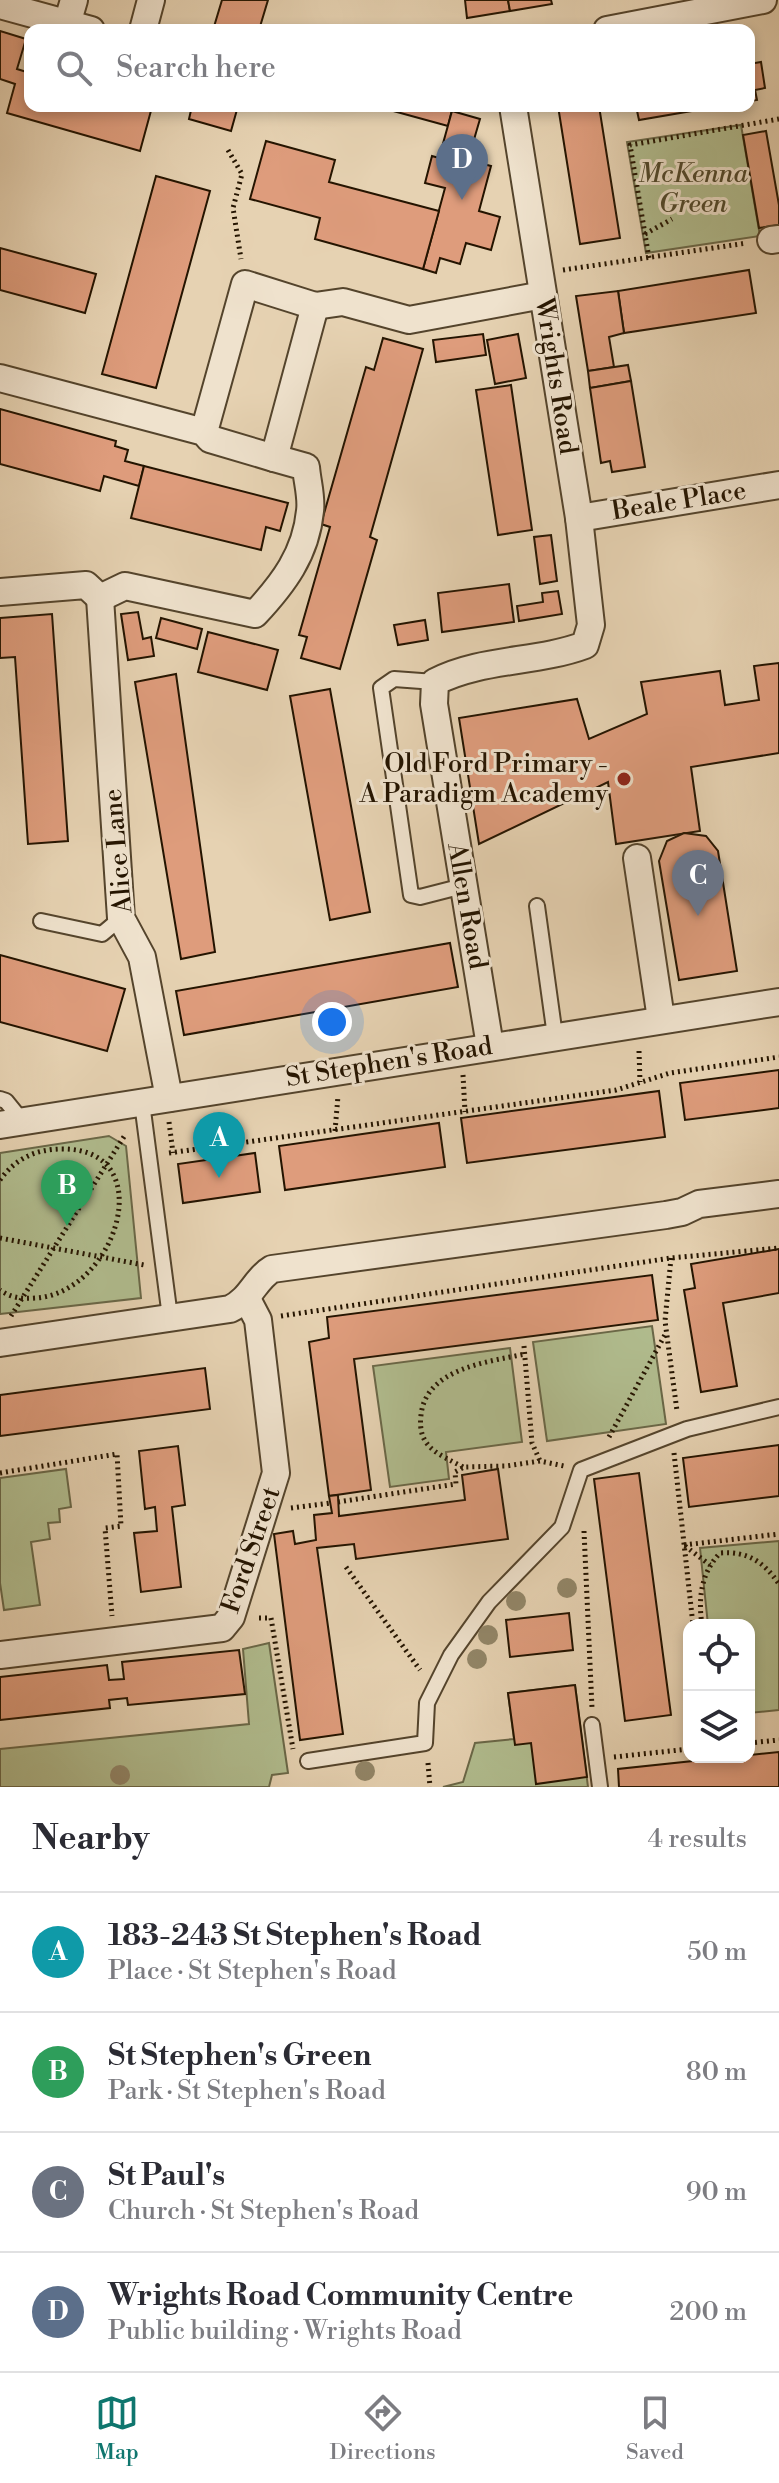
<!DOCTYPE html>
<meta charset="utf-8">
<style>
body{margin:0;font-family:"Libre Bodoni",serif;background:#f7f7f7;color:#2b2b33}
.controls{position:absolute;right:24px;bottom:24px;display:grid;overflow:hidden;border-radius:16px;box-shadow:0 4px 12px #0003}
.controls button{width:72px;height:72px;display:grid;place-items:center;padding:0;border:0;border-bottom:2px solid #e1e1e2;background:#fff;color:#2b2b33;font:40px sans-serif}
.you{position:absolute;left:332px;top:1022px;width:28px;height:28px;margin:-20px;border:6px solid #fff;border-radius:50%;background:#1a73e8;box-shadow:0 0 0 12px #1a73e833}
.badge{display:grid;place-items:center;width:52px;height:52px;border-radius:50%;background:#0f766e;color:#fff;font-size:26px;font-weight:700}
.pin{position:absolute;translate:-50% -66px;filter:drop-shadow(0 2px 4px #0008)}
.pin::after{content:'';position:absolute;top:42px;width:28px;height:24px;background:inherit;clip-path:polygon(0 0,100% 0,50% 100%)}
.list{margin:0;padding:0;list-style:none}
h2{display:flex;justify-content:space-between;align-items:center;height:104px;margin:0;padding:0 32px;font-size:34px}
h2 small{font-size:26px;font-weight:400;color:#7c7c81}
.list li{display:grid;grid-template-columns:52px 1fr auto;gap:24px;align-items:center;box-sizing:border-box;height:120px;padding:0 32px;border-top:2px solid #e1e1e2}
.list b{display:block;font-size:30px;white-space:nowrap}
.list p{margin:0;font-size:26px;white-space:nowrap;color:#7c7c81}
.list em{font-size:26px;font-style:normal;color:#7c7c81}
.icon{flex:none;width:44px;height:44px;fill:none;stroke:currentColor;stroke-width:2;stroke-linecap:round;stroke-linejoin:round}
.map{position:relative;flex:none;width:779px;height:1787px;overflow:hidden}
.search{position:absolute;background:#fff;box-shadow:0 4px 12px #0003;left:24px;right:24px;top:24px;height:88px;display:flex;align-items:center;gap:20px;box-sizing:border-box;padding:0 28px;border-radius:16px;color:#7c7c81;font-size:30px}
.sheet{height:584px;background:#fff}
nav{display:flex;justify-content:space-around;align-items:center;box-sizing:border-box;height:112px;border-top:2px solid #e1e1e2;background:#fff;font-size:22px;color:#7c7c81}
nav a{display:grid;justify-items:center;gap:4px}
nav .on{color:#0f766e}
.map>svg:first-child{display:block}
.green{fill:#b1bd8f;stroke:#6a6848;stroke-width:2}
.building{fill:#de9c7c;stroke:#241400;stroke-width:2}
.lines{fill:none;stroke-linecap:round;stroke-linejoin:round}
.lane-casing{stroke:#54442c;stroke-width:18}
.street-casing{stroke:#54442c;stroke-width:30}
.path{stroke:#241400;stroke-width:5;stroke-dasharray:2 4;stroke-linecap:butt}
.lane{stroke:#efe2cd;stroke-width:14}
.street{stroke:#efe2cd;stroke-width:26}
.tree{fill:#928668}
.poi-dot{fill:#8f2418;stroke:#efe2cd;stroke-width:3}
.labels{text-anchor:middle;dominant-baseline:central;stroke-width:6;stroke-linejoin:round;paint-order:stroke}
.park-label{font-size:26px;font-style:italic;fill:#4e472b;stroke:#efe2cd}
.street-label{font-size:26px;fill:#241400;stroke:#efe2cd}
.poi-label{font-size:26px;fill:#241400;stroke:#efe2cd;text-anchor:end}
</style>
<div class="map">
<svg width="779" height="1787" viewBox="0 0 779 1787">
<rect width="100%" height="100%" fill="#e6d2b2"/>
<filter id="stains"><feTurbulence type="fractalNoise" baseFrequency=".0025" numOctaves="4"/><feColorMatrix values="0 0 0 0 .2 0 0 0 0 .09 0 0 0 0 .02 0 0 0 .5 -.17"/></filter>
<radialGradient id="worn" r=".72"><stop offset=".6" stop-color="#630" stop-opacity="0"/><stop offset="1" stop-color="#630" stop-opacity=".3"/></radialGradient>
<g class="green">
<path d="M741 125 760 236 646 253 627 142Z"/>
<path d="M109 1136 126 1146 141 1298 0 1314V1153Z"/>
<path d="M652 1326 666 1424 547 1441 533 1342Z"/>
<path d="M510 1348 522 1442 446 1452 449 1479 390 1487 373 1366Z"/>
<path d="M66 1469 71 1507 59 1509 60 1522 48 1523 50 1539 31 1542 40 1605 4 1610 0 1583V1478Z"/>
<path d="M779 1541V1710L749 1713V1625H708L700 1548Z"/>
<path d="M269 1643 288 1773 272 1775 269 1787H0V1749L249 1724 243 1649Z"/>
<path d="M575 1685 588 1787H443L463 1782 475 1743 514 1739 508 1693Z"/>
</g>
<g class="building">
<path d="M222 0H268L259 30H213Z"/>
<path d="M465 0H508L510 11 467 18Z"/>
<path d="M508 0H551L552 4 510 11Z"/>
<path d="M0 31 26 39 17 69 30 73V106L152 107 140 151 7 113 15 84 0 79Z"/>
<path d="M761 62 765 88 755 90 757 100 749 101V64Z"/>
<path d="M192 106H238L231 131 189 119Z"/>
<path d="M375 106H453L448 126Z"/>
<path d="M558 106H599L620 238 580 244Z"/>
<path d="M636 106H721L639 120Z"/>
<path d="M452 111 480 119 468 160 491 166 479 211 500 217 491 250 466 243 460 264 440 258 436 273 423 269 445 188 425 183 432 156 439 158Z"/>
<path d="M766 131 779 205V225L759 228 743 135Z"/>
<path d="M266 141 335 160 329 182 439 211 423 269 315 239 320 218 250 199Z"/>
<path d="M156 176 210 191 156 388 102 374Z"/>
<path d="M0 248 96 274 85 313 0 290Z"/>
<path d="M749 270 756 313 624 333 618 291Z"/>
<path d="M618 291 624 333 609 337 614 367 588 371 576 296Z"/>
<path d="M483 334 486 355 436 362 433 340Z"/>
<path d="M518 334 526 378 495 384 487 340Z"/>
<path d="M383 338 423 349 370 537 377 540 340 669 301 658 307 637 299 635 330 527 321 524 366 367 374 370Z"/>
<path d="M628 365 631 381 590 388 588 371Z"/>
<path d="M631 381 645 467 612 472 610 461 601 463 590 388Z"/>
<path d="M511 385 532 530 498 535 476 390Z"/>
<path d="M0 409 116 441 115 446 128 450 125 461 144 466 139 486 104 476 100 491 0 464Z"/>
<path d="M144 466 288 503 280 531 266 527 261 550 131 518Z"/>
<path d="M551 535 557 581 540 584 534 537Z"/>
<path d="M509 584 514 622 442 632 438 593Z"/>
<path d="M558 591 562 614 519 621 517 606 543 602 542 593Z"/>
<path d="M138 612 143 639 151 637 154 656 128 660 121 614Z"/>
<path d="M52 614 68 841 28 844 15 657 0 658V618Z"/>
<path d="M161 618 202 629 197 649 156 638Z"/>
<path d="M425 620 428 640 398 645 394 625Z"/>
<path d="M208 632 278 650 267 690 198 672Z"/>
<path d="M779 663V753L691 767 700 831 616 844 608 782 479 844 459 718 577 699 589 739 647 714 641 682 720 671 725 705 759 700 754 666Z"/>
<path d="M176 674 215 952 181 959 135 682Z"/>
<path d="M330 689 370 912 330 920 290 696Z"/>
<path d="M684 833 706 836 718 851 737 971 679 980 659 861 667 841Z"/>
<path d="M450 943 458 987 184 1035 176 991Z"/>
<path d="M0 955 125 989 107 1051 0 1022Z"/>
<path d="M779 1070V1108L685 1120 680 1083Z"/>
<path d="M659 1091 665 1137 467 1163 461 1118Z"/>
<path d="M439 1123 445 1167 285 1190 279 1146Z"/>
<path d="M255 1153 260 1192 183 1203 178 1164Z"/>
<path d="M779 1249V1293L723 1303 737 1386 701 1392 684 1290 695 1288 691 1264Z"/>
<path d="M652 1275 658 1320 354 1359 371 1490 329 1496 309 1342 329 1338 327 1317Z"/>
<path d="M205 1368 210 1409 0 1436V1395Z"/>
<path d="M779 1445V1496L689 1507 683 1458Z"/>
<path d="M178 1446 185 1505 172 1507 181 1587 141 1592 134 1533 157 1531 155 1507 145 1509 139 1451Z"/>
<path d="M498 1469 508 1539 356 1559 354 1544 317 1548 343 1734 300 1740 274 1534 293 1531 295 1544 316 1540 314 1515 332 1513 329 1496 338 1495 339 1516 465 1500 462 1475Z"/>
<path d="M639 1473 671 1715 625 1721 594 1479Z"/>
<path d="M569 1613 573 1650 510 1657 506 1620Z"/>
<path d="M239 1650 245 1694 128 1705 127 1698 109 1700 110 1708 0 1720V1677L107 1665 109 1680 124 1679 122 1662Z"/>
<path d="M575 1685 587 1777 536 1784 531 1743 515 1745 508 1693Z"/>
<path d="M779 1752V1787H619L618 1769Z"/>
</g>
<g class="lines">
<defs>
<g id="lane">
<path d="M435 682 394 679 381 688 411 895 420 897 463 886"/>
<path d="M537 906 555 1036"/>
<path d="M41 921 102 934 121 918"/>
<path d="M0 1099 6 1101 23 1122"/>
<path d="M142 1103 170 1317"/>
<path d="M592 1725 600 1787"/>
<path d="M308 1761 425 1743 427 1703 451 1655 489 1602 562 1527 581 1470 687 1429 779 1407"/>
</g>
<g id="street">
<path d="M0 5 91 30"/>
<path d="M67 24 74 0"/>
<path d="M143 30 151 0"/>
<path d="M607 30 763 0"/>
<path d="M771 240 779 239"/>
<path d="M0 378 204 432 210 439 274 458 315 306"/>
<path d="M204 432 245 284 315 306 343 302 409 320 543 295"/>
<path d="M579 518 779 485"/>
<path d="M0 592 86 585 100 598"/>
<path d="M100 598 121 918 142 957 169 1098"/>
<path d="M100 598 125 586 255 614C283 584 306 554 310 511 312 497 307 481 306 467L274 458"/>
<path d="M637 858 661 1019"/>
<path d="M490 1046 434 704 435 682C481 658 537 663 585 645L591 625 579 518 513 106"/>
<path d="M0 1125 779 1002"/>
<path d="M0 1343 230 1309C251 1299 255 1279 272 1269L666 1215 682 1212 699 1204 779 1194"/>
<path d="M0 1655 222 1628 231 1617 276 1473 258 1320 247 1299"/>
</g>
</defs>
<use href="#lane" class="lane-casing"/>
<use href="#street" class="street-casing"/>
<g class="path">
<path d="M228 150 242 174 233 208 241 259"/>
<path d="M645 234 672 219"/>
<path d="M649 258 630 145 779 119"/>
<path d="M563 270 747 243"/>
<path d="M639 1051 640 1082"/>
<path d="M463 1075 465 1112"/>
<path d="M169 1122 173 1153"/>
<path d="M335 1131 338 1096"/>
<path d="M169 1153 616 1090 670 1073 779 1057"/>
<path d="M0 1180C16 1158 36 1149 63 1149 162 1149 116 1294 35 1298 22 1299 11 1298 0 1290"/>
<path d="M0 1238 144 1265"/>
<path d="M671 1258 665 1321 677 1411"/>
<path d="M11 1316 125 1135"/>
<path d="M281 1316 671 1258 779 1248"/>
<path d="M524 1346 532 1443 540 1461"/>
<path d="M609 1437 666 1333"/>
<path d="M674 1453 693 1625"/>
<path d="M463 1467C439 1454 417 1448 421 1415 426 1368 488 1362 525 1354"/>
<path d="M0 1473 117 1454 121 1526 105 1528 112 1616"/>
<path d="M338 1502 456 1484 455 1472 464 1467 506 1466 540 1461 564 1466"/>
<path d="M291 1508 330 1503"/>
<path d="M584 1531 592 1708"/>
<path d="M684 1545 779 1534"/>
<path d="M685 1546 710 1565"/>
<path d="M346 1567 420 1670"/>
<path d="M259 1618H271L293 1749"/>
<path d="M702 1625C698 1598 701 1573 720 1553 748 1551 764 1562 779 1584"/>
<path d="M749 1743 779 1740"/>
<path d="M614 1757 689 1749"/>
<path d="M428 1763 430 1787"/>
</g>
<use href="#lane" class="lane"/>
<use href="#street" class="street"/>
</g>
<g class="tree">
<circle cx="567" cy="1588" r="10"/>
<circle cx="516" cy="1601" r="10"/>
<circle cx="488" cy="1635" r="10"/>
<circle cx="477" cy="1659" r="10"/>
<circle cx="365" cy="1771" r="10"/>
<circle cx="120" cy="1775" r="10"/>
</g>
<circle class="poi-dot" cx="624" cy="779" r="8"/>
<g class="labels">
<g class="park-label">
<text x="693" y="174">McKenna<tspan x="693" dy="30">Green</tspan></text>
</g>
<g class="street-label">
<text transform="translate(556 376) rotate(81)">Wrights Road</text>
<text transform="translate(679 501) rotate(-9)">Beale Place</text>
<text transform="translate(118 851) rotate(-95)">Alice Lane</text>
<text transform="translate(467 906) rotate(80)">Allen Road</text>
<text transform="translate(389 1062) rotate(-9)">St Stephen's Road</text>
<text transform="translate(251 1550) rotate(-71)">Ford Street</text>
</g>
<g class="poi-label">
<text x="608" y="764">Old Ford Primary -<tspan x="608" dy="30">A Paradigm Academy</tspan></text>
</g>
</g>
<rect width="100%" height="100%" filter="url(#stains)"/>
<rect width="100%" height="100%" fill="url(#worn)"/>
</svg>
<div class="controls">
<button><svg class="icon" aria-label="locate" viewBox="0 0 24 24"><circle cx="12" cy="12" r="6"/><path d="M12 2v4M12 18v4M2 12h4M18 12h4"/></svg></button>
<button><svg class="icon" aria-label="layers" viewBox="0 0 24 24"><path d="M12 4l9 5-9 5-9-5zM3 14l9 5 9-5"/></svg></button>
</div>
<div class="you"></div>
<div class="pin badge" style="left:219px;top:1178px;background:#0f9aa8">A</div>
<div class="pin badge" style="left:67px;top:1226px;background:#2e9e5b">B</div>
<div class="pin badge" style="left:698px;top:916px;background:#6b7280">C</div>
<div class="pin badge" style="left:462px;top:200px;background:#5c6f8a">D</div>
<div class="search"><svg class="icon" aria-label="search" viewBox="0 0 24 24"><circle cx="10" cy="10" r="6"/><path d="M15 15l6 6"/></svg>Search here</div>
</div>
<section class="sheet">
<h2>Nearby<small>4 results</small></h2>
<ul class="list">
<li><span class="badge" style="background:#0f9aa8">A</span><div><b>183-243 St Stephen's Road</b><p>Place · St Stephen's Road</p></div><em>50 m</em></li>
<li><span class="badge" style="background:#2e9e5b">B</span><div><b>St Stephen's Green</b><p>Park · St Stephen's Road</p></div><em>80 m</em></li>
<li><span class="badge" style="background:#6b7280">C</span><div><b>St Paul's</b><p>Church · St Stephen's Road</p></div><em>90 m</em></li>
<li><span class="badge" style="background:#5c6f8a">D</span><div><b>Wrights Road Community Centre</b><p>Public building · Wrights Road</p></div><em>200 m</em></li>
</ul>
</section>
<nav>
<a class="on"><svg class="icon" aria-label="map" viewBox="0 0 24 24"><path d="M3 6l6-2 6 2 6-2v14l-6 2-6-2-6 2zM9 4v14M15 6v14"/></svg>Map</a>
<a><svg class="icon" aria-label="directions" viewBox="0 0 24 24"><path d="M12 3l9 9-9 9-9-9zM9 14v-3h6M13 9l2 2-2 2"/></svg>Directions</a>
<a><svg class="icon" aria-label="saved" viewBox="0 0 24 24"><path d="M7 4h10v16l-5-4-5 4z"/></svg>Saved</a>
</nav>
